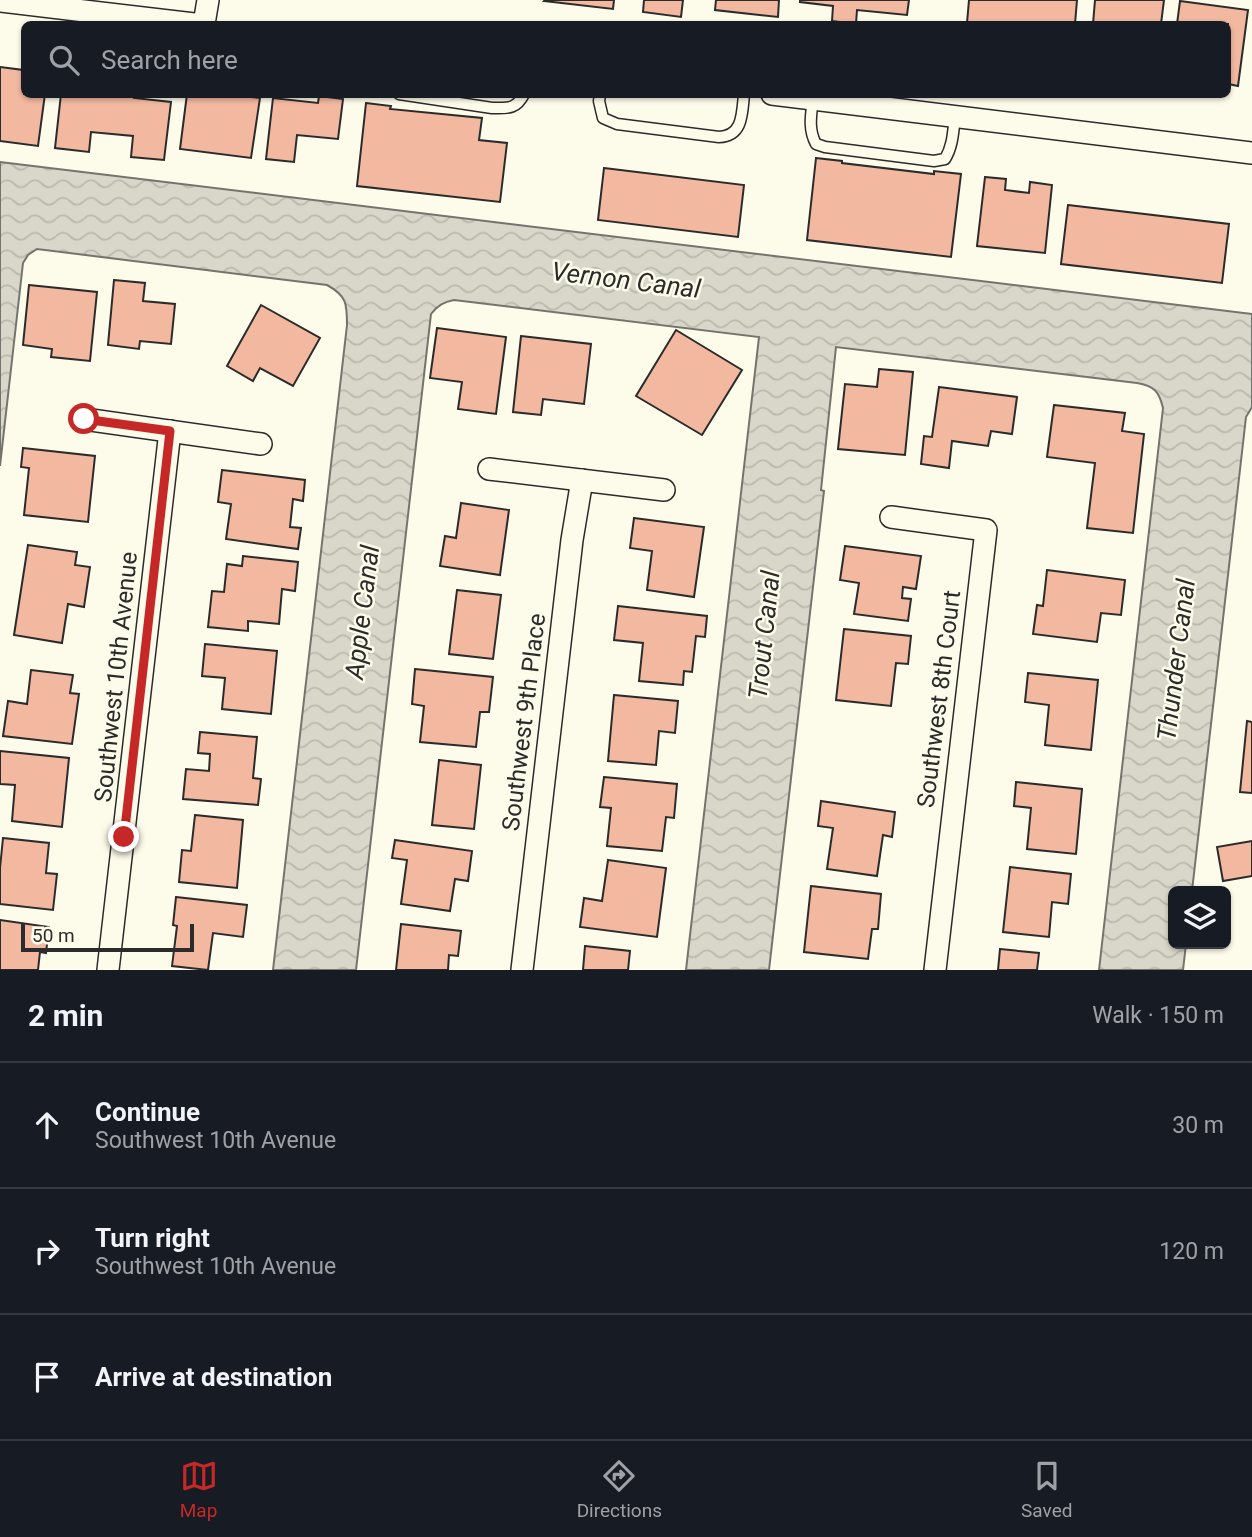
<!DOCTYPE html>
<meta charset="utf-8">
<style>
body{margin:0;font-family:Roboto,sans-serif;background:#242831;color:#f1f3f6}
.controls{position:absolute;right:21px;bottom:21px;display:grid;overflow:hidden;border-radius:10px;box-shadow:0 2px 5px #0004}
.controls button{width:63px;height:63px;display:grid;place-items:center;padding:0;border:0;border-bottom:2px solid #363941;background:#171b24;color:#f1f3f6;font:35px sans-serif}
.scale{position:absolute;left:21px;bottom:18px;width:173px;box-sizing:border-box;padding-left:7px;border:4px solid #2b2b2b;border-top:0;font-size:19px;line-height:24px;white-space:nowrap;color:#2b2b2b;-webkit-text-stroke:5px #fdfbea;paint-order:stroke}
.stop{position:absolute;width:21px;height:21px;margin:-16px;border:5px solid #c62828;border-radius:50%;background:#fff}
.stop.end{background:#c62828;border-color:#fff;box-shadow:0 2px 7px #0008}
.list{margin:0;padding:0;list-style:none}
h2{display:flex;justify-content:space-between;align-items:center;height:91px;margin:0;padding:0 28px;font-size:30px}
h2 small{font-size:23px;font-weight:400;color:#9ea1a6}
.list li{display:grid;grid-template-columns:46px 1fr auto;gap:21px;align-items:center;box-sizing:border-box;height:126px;padding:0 28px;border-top:2px solid #363941}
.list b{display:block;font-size:26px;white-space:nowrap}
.list p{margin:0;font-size:23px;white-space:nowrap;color:#9ea1a6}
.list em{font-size:23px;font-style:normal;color:#9ea1a6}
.icon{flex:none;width:38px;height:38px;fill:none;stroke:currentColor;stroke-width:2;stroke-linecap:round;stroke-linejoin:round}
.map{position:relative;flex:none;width:1252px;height:970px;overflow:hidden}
.search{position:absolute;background:#171b24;box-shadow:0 2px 5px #0004;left:21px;right:21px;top:21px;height:77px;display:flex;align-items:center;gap:18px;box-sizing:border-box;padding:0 24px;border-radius:10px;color:#9ea1a6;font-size:26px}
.sheet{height:469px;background:#171b24}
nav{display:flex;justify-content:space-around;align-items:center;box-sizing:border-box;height:98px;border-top:2px solid #363941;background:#171b24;font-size:19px;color:#9ea1a6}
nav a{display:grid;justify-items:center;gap:4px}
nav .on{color:#c62828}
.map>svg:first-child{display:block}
.water{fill:url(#water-waves);stroke:#74746e;stroke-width:2}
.building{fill:#f2b8a0;stroke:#2b2b2b;stroke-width:2}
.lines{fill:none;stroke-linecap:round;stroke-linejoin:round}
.lane-casing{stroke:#2b2b2b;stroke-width:13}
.street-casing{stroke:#2b2b2b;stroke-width:24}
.lane{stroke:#fdfbea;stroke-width:10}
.street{stroke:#fdfbea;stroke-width:21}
.route{stroke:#c62828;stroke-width:9}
.labels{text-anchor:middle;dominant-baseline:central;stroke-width:5;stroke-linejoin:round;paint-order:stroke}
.street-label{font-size:24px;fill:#2b2b2b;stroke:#fdfbea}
.water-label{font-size:26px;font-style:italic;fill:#2b2b2b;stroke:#fdfbea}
</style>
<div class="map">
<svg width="1252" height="970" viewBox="0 0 1252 970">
<defs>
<pattern id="water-waves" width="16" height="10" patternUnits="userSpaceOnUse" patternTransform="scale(1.75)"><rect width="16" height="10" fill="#d8d7c9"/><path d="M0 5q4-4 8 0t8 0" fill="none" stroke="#bab9ad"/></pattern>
</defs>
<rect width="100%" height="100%" fill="#fdfbea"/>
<path class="water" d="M0 162 1252 314V407L1246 417 1192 891H1173V944H1186L1183 970H1099L1163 408C1159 391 1154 386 1137 383L836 347 821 490 824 491 769 970H686L759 337 454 300C444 302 438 305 431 314L356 970H273L347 325C347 304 347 296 327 285L37 249 28 255 23 263 0 466Z"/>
<g class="building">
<path d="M545 0H614L613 9 544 1Z"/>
<path d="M644 0H683L681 17 643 12Z"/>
<path d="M716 0H779L778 17 715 10Z"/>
<path d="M800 0H909L907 15 857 10 856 24 832 21 833 6 800 2Z"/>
<path d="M969 0H1077L1075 24H982L967 23Z"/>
<path d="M1095 0H1164L1161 24H1093Z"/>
<path d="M1180 1 1248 10 1238 86 1228 84V24H1177Z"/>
<path d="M0 67 24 70V67V94H45L38 146 0 141Z"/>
<path d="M61 94H135L134 98 171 102 164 160 131 157 133 136 91 132 89 152 55 148Z"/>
<path d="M187 94H241V96L260 98 251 158 180 149Z"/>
<path d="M319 96 343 99 338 139 297 135 294 162 266 159 273 98 318 103Z"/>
<path d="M366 103 391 106 390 109 482 118 479 140 507 143 500 202 357 186Z"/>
<path d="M816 158 842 161V163L934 174V171L961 174 951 257 807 240Z"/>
<path d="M604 168 744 185 738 237 598 220Z"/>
<path d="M985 177 1006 179 1005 190 1029 193 1030 182 1052 185 1045 253 977 246Z"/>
<path d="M1068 205 1229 224 1222 283 1061 264Z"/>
<path d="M114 280 145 283 143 301 175 304 171 344 140 341 139 349 108 345Z"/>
<path d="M29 285 97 292 90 361 51 357 52 349 23 345Z"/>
<path d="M261 305 320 338 293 386 260 368 253 381 227 366Z"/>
<path d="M437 328 506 337 496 414 458 409 462 382 430 378Z"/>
<path d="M676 330 742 370 702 435 636 396Z"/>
<path d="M521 336 591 344 584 404 543 399 541 415 513 412Z"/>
<path d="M879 369 913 372 905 455 838 449 845 384 877 387Z"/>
<path d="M939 387 1017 397 1012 434 991 431 988 446 952 441 949 468 921 464 924 436 932 437Z"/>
<path d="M1054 405 1125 413 1122 431 1144 434 1133 533 1087 528 1095 463 1047 457Z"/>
<path d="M23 448 95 456 88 522 24 515 29 468 21 467Z"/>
<path d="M222 470 305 480 303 501 293 499 290 527 301 528 298 549 226 539 231 504 218 502Z"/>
<path d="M461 503 509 510 500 575 440 566 445 536 456 538Z"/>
<path d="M634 518 704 527 694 597 647 590 652 551 630 548Z"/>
<path d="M28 545 77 552 75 565 90 567 84 607 68 604 62 643 14 635Z"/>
<path d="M845 546 921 556 916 589 903 587 902 598 911 599 908 621 854 614 859 583 840 580Z"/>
<path d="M243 556 298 562 295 591 282 589 279 624 248 621V631L208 627 212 591 224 592 227 564 242 566Z"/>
<path d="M1047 570 1125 580 1121 615 1101 613 1097 642 1033 634 1037 605 1043 606Z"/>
<path d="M457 590 501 595 493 659 449 654Z"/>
<path d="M618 606 707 616 705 637 696 636 692 672 684 671 683 685 639 681 643 643 614 640Z"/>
<path d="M844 629 911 636 908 664 896 663 891 706 836 700Z"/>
<path d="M205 644 277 651 271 714 222 709 225 678 202 676Z"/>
<path d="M415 669 493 677 489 712H480L476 747 420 742 424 706 412 704Z"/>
<path d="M31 670 73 675 70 693 79 694 72 744 3 736 8 701 27 704Z"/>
<path d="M1028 673 1098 680 1091 750 1045 745 1049 705 1025 702Z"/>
<path d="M614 695 678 701 675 733 659 731 656 765 608 761Z"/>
<path d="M1247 721 1252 722V793L1240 792Z"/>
<path d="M200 732 257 737 253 778 261 779 258 805 183 799 186 769 209 771 210 754 198 753Z"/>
<path d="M0 751 69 758 62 827 12 821 15 785 0 784Z"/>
<path d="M439 760 481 765 474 829 432 825Z"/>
<path d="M604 777 677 784 674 818 666 817 662 851 607 846 611 808 600 807Z"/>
<path d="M1016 782 1082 789 1076 854 1027 849 1031 808 1014 806Z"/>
<path d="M821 801 895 812 892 837 883 835 877 876 827 869 833 828 818 826Z"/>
<path d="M195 815 243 820 237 888 179 882 182 850 191 851Z"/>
<path d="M3 838 49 843 46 873 57 874 53 910 0 904V868Z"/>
<path d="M395 840 472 851 468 881 455 879 450 911 401 904 407 860 392 858Z"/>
<path d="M1252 841V876L1223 881 1217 847Z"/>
<path d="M608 860 666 868 657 937 580 927 584 898 602 901Z"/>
<path d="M1010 867 1071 874 1068 904 1052 902 1049 937 1003 932Z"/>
<path d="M811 886 881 894 878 929H872L868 959 804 952Z"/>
<path d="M176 897 247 905 243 937 213 933 208 970 172 966 177 926 173 925Z"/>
<path d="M0 920 49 927 46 953 40 952 38 970H0Z"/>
<path d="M401 924 461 931 458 956 449 955 448 970H396Z"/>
<path d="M585 946 630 951 628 970H583Z"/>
<path d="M1000 949 1039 953 1037 970H998Z"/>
</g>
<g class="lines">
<defs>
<g id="lane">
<path d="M399 94 492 108C507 108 516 110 524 94"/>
<path d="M600 94 599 101 603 118 617 124 719 137C743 136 742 114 744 94"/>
<path d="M813 99C811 115 808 129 816 144L825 147 934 161 945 159C953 146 953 131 955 117"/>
</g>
<g id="street">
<path d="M0 1 194 24"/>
<path d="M204 24 208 0"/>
<path d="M772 94 1252 153"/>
<path d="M84 419 261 444"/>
<path d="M489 469 664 490"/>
<path d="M891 517 986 530 935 970"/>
<path d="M108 970 170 431"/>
<path d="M522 970 572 540 582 480"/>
</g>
</defs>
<use href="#lane" class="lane-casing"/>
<use href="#street" class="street-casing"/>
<use href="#lane" class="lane"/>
<use href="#street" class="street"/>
</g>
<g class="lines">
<path class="route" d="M84 419 170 431 124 837"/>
</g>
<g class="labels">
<g class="street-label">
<text transform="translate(116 677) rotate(-84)">Southwest 10th Avenue</text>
<text transform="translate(939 699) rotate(-83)">Southwest 8th Court</text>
<text transform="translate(524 722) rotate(-83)">Southwest 9th Place</text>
</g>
<g class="water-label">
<text transform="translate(626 280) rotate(7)">Vernon Canal</text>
<text transform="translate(362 612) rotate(-83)">Apple Canal</text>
<text transform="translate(764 635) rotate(-84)">Trout Canal</text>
<text transform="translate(1176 660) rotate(-83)">Thunder Canal</text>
</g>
</g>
</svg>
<div class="controls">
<button><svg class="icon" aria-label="layers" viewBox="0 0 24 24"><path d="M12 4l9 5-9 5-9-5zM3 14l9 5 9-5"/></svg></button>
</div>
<div class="scale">50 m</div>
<div class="stop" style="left:84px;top:419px"></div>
<div class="stop end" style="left:124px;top:837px"></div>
<div class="search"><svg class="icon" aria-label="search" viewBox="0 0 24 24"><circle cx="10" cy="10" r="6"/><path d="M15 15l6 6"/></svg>Search here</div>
</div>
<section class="sheet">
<h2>2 min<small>Walk · 150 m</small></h2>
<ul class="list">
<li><svg class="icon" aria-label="ahead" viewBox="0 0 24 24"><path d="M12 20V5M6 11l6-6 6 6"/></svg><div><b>Continue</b><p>Southwest 10th Avenue</p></div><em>30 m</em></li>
<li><svg class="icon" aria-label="right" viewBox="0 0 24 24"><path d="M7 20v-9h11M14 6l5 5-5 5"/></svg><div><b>Turn right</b><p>Southwest 10th Avenue</p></div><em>120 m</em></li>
<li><svg class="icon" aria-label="arrive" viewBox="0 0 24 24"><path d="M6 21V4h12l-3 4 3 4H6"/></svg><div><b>Arrive at destination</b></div></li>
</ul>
</section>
<nav>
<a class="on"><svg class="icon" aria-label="map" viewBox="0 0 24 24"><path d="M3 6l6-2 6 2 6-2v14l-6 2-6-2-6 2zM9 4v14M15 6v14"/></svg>Map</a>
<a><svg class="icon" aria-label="directions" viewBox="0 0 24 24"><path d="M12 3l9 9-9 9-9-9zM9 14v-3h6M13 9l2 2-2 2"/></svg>Directions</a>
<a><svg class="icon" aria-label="saved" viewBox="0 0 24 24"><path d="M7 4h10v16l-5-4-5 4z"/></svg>Saved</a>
</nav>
